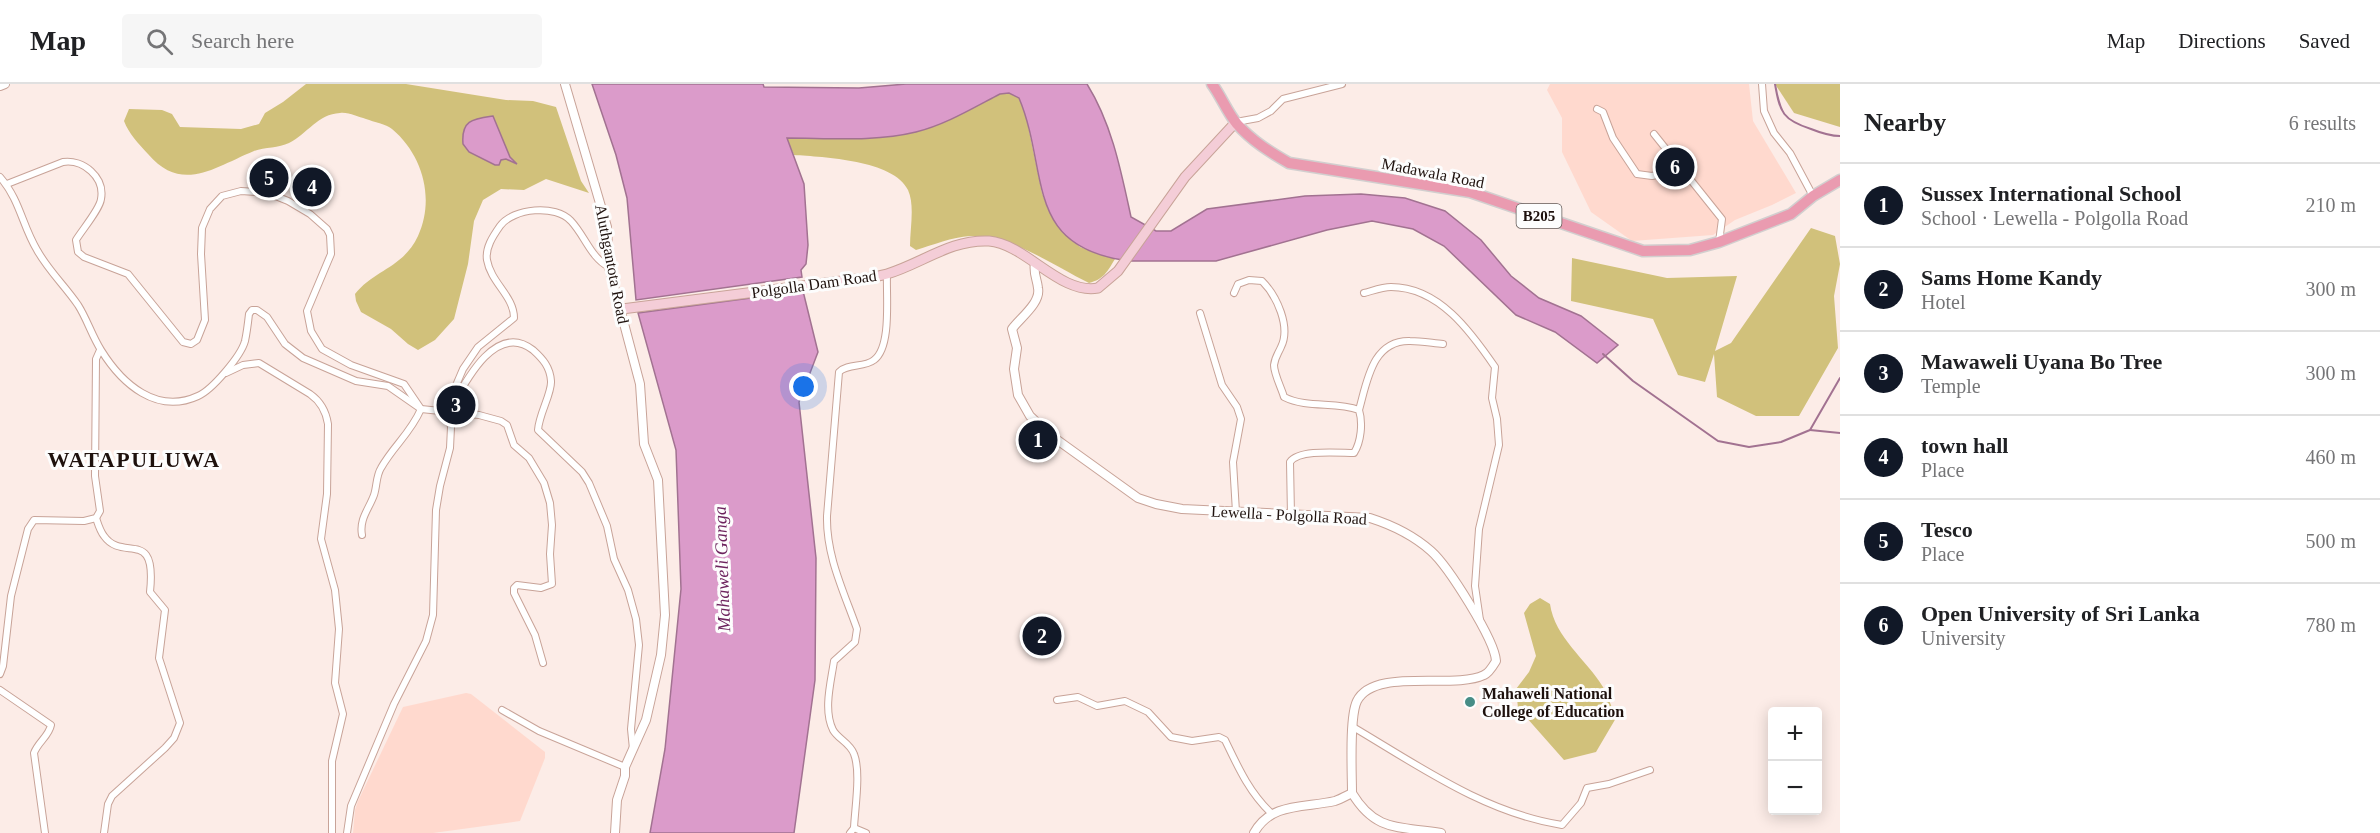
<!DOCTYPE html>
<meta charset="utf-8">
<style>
body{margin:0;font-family:"Times New Roman",serif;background:#f6f6f6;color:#202124}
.controls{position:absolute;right:18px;bottom:18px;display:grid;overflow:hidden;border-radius:6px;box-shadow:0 3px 15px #0003}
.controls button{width:54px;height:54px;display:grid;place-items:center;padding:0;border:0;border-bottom:2px solid #e0e0e0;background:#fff;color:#202124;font:30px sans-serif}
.you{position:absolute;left:804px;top:303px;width:21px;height:21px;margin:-15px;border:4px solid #fff;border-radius:50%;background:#1a73e8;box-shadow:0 0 0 9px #1a73e833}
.badge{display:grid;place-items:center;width:39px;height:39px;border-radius:50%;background:#111827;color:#fff;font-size:20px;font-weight:700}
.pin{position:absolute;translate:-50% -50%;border:3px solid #fff;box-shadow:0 2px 6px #0006}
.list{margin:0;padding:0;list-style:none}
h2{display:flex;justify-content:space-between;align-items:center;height:78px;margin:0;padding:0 24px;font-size:26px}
h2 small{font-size:20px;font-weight:400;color:#757577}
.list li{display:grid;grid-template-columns:39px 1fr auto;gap:18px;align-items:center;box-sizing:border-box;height:84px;padding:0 24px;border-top:2px solid #e0e0e0}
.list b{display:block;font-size:22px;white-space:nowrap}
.list p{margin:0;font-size:20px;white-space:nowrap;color:#757577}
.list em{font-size:20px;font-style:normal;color:#757577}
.icon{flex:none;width:33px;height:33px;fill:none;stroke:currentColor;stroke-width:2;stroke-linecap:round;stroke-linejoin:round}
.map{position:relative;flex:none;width:1840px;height:749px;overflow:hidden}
header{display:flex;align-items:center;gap:36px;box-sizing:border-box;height:84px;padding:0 30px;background:#fff;border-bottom:2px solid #e0e0e0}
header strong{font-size:28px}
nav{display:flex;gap:33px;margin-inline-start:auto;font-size:21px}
.search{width:420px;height:54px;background:#f6f6f6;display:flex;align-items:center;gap:15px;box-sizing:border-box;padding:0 21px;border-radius:6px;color:#757577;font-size:22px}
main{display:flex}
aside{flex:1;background:#fff}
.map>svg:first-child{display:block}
.built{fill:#ffd9ce}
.green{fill:#d1c17b}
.water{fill:#db9bca;stroke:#a27291;stroke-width:1.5}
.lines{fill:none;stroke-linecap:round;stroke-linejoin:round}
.stream{stroke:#a27291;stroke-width:2}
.minor-casing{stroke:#c8a398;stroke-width:8}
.tertiary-casing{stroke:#c8a398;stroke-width:10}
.secondary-casing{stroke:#c8a398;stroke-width:11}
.primary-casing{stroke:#d2cfcf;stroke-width:13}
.minor{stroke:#fff;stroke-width:6}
.tertiary{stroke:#fff;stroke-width:8}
.secondary{stroke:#f4cdd7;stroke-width:9}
.primary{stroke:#ea9bb0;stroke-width:10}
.poi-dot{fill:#478d86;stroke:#fdfdfd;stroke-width:2}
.labels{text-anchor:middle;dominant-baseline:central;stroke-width:6;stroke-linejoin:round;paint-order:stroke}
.shield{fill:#fdfdfd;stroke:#615855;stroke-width:1.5}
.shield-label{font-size:15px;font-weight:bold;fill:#1e110d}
.street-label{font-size:16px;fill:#1e110d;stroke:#fdfdfd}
.poi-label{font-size:16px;font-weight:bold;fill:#1e110d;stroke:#fdfdfd;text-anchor:start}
.water-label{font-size:18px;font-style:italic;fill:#6d235e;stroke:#fdfdfd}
.district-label{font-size:22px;font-weight:bold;letter-spacing:1.5px;fill:#1e110d;stroke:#fdfdfd}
</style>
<header>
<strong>Map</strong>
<div class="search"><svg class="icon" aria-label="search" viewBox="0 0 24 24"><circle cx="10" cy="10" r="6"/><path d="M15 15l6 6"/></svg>Search here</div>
<nav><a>Map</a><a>Directions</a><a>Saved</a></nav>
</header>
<main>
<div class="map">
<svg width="1840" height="749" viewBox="0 0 1840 749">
<rect width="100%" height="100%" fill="#fcece7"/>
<g class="built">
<path d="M1550 0H1749L1753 37 1796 109 1772 121 1735 136 1713 151 1632 157 1591 128 1562 68V34L1547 6Z"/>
<path d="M466 609 471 610 545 668V674L520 737 433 749H353L355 726 358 717 403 623Z"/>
</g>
<g class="green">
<path d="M306 0H406L506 16 533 17 556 23 581 97 589 109 546 95 524 106 501 105 483 116 474 137 468 180 454 235 435 256 418 266 408 260 391 245 361 228 356 217 355 210C374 186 403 184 418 152 435 115 423 71 392 45 386 40 374 38 366 35 358 33 349 28 340 29 318 30 307 50 289 59 279 64 265 63 254 67 215 83 182 110 148 70 138 59 129 50 124 37L129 25 162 26 172 30 180 43 241 45 259 40 265 29 283 18Z"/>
<path d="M1775 0H1840V43L1794 29Z"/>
<path d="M1009 9 1019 14 1025 27 1042 109 1048 125 1080 163 1115 175C1107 188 1104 195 1089 199 1054 182 1010 150 970 152 952 153 933 161 916 166L910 162C910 145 915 121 908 106 894 76 823 73 794 71L786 54 885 53 969 26 1000 10Z"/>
<path d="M1811 144 1835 152 1840 180 1834 212 1838 264 1799 332H1756L1717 313 1714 270 1705 298 1678 291 1653 235 1571 217 1572 174 1667 194 1737 192 1715 267 1731 259Z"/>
<path d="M1540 514 1550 520C1555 554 1586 575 1603 603 1608 612 1612 624 1616 634L1596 668 1564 676 1518 624 1516 605 1529 588 1536 572 1524 529 1530 520Z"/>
</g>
<g class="water">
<path d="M592 0H763L764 3 859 4 906 0H1087C1112 40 1121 87 1131 133L1156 147H1171L1207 125 1305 112 1361 110 1405 114 1445 127 1481 156 1511 192 1539 214 1581 232 1618 261 1597 279 1555 248 1516 231 1444 162 1413 145 1372 137 1327 146 1216 177H1129C1022 163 1050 88 1019 14L1009 9 1000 10C973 24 945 41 916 48 875 58 829 54 787 54L804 100 808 161 806 180 801 186 802 193 636 216 627 114 616 71Z"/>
<path d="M493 32 510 73 517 80 506 75 501 76 499 81H495L469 68 463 60C461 36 473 35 493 32Z"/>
<path d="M803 207 818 268 799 318 816 474 815 596 794 749H650L665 665 681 505 676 366 638 229Z"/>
</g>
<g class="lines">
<g class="stream">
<path d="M1775 0C1780 29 1783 36 1811 45 1821 49 1830 52 1840 52"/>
<path d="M1603 270 1633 297 1718 357 1749 363 1781 358 1810 346 1840 294"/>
<path d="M1810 346 1840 349"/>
</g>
<defs>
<g id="minor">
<path d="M1762 0 1764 27 1774 49 1790 69 1813 112"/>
<path d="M1597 25 1603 28 1613 54 1637 90 1652 92 1683 85"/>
<path d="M1236 38 1258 34 1271 27 1283 15 1342 0"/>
<path d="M1654 50 1722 135 1719 158"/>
<path d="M0 93C20 116 22 141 37 166 48 186 65 202 78 221 87 235 92 252 101 266 122 300 157 331 198 312 212 306 241 272 245 257 247 248 248 239 249 230L252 226H257L267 233 285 260 303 274 356 297 388 302 421 325 479 331 501 337 507 341 514 361 529 374 544 399 550 419 552 441 550 470 552 500 541 504 517 501 514 504V509L535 551 543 579"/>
<path d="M7 100 63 78C83 75 105 93 101 115 100 125 82 146 76 156L78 168 84 173 128 190 183 258 191 260 197 256 205 236 201 170 202 144 210 125 222 112 241 107 268 109 288 117 310 130 327 145 330 151 331 170 307 227 311 247 322 265 351 281 404 300 421 325C410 350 394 361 381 384 376 392 377 402 374 411 369 425 359 435 362 451"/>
<path d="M1234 209 1238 200 1249 196 1262 197C1277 212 1291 243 1281 263 1278 270 1275 273 1274 281 1274 290 1281 303 1284 313 1308 325 1335 317 1359 326 1363 339 1361 358 1354 369 1339 369 1299 365 1290 378L1291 431"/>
<path d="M1364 209C1372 207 1382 203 1391 203 1439 203 1471 248 1495 283L1492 314 1497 335 1499 361 1479 445 1475 502 1480 536"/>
<path d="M1200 229 1222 301 1237 323 1241 335 1233 378 1236 428"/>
<path d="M226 289 243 281 259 279 310 310C320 317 326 327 328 340L327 410 321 455 335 506 339 545 335 599 343 630 332 677V749"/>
<path d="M451 324C465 298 496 237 533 266 543 275 550 283 551 297 552 309 539 330 538 346L582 388 589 399 607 442 614 475 628 506 636 535 639 561 631 645 633 665"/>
<path d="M1359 326C1367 298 1372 256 1410 257 1421 257 1432 259 1443 260"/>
<path d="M96 434C98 440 100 447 104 452 123 479 157 442 150 508L165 526 159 574 180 639 174 654 165 664 112 712 108 720 104 749"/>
<path d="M0 590 3 582 11 512 28 445 34 436 84 437 96 434 100 427 95 392 96 275 100 266"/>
<path d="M0 606 51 641C49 652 38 658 34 669L45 749"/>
<path d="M1057 616 1078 613 1097 622 1125 617 1148 628 1171 653 1192 657 1219 653 1225 656C1238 683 1249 708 1271 729"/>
<path d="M502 626 539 647 625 683"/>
<path d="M1353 643C1419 682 1485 729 1562 741L1581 719 1587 704 1609 700 1650 686"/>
<path d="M854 744 866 749"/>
<path d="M347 749 351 722 394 620 426 557 433 531 436 426 440 402 450 364 451 343 448 330 451 313 463 285 478 263 514 234C514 212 491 199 487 176 485 164 493 152 500 142 513 124 556 120 571 137 585 152 591 174 609 183"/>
<path d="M850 749 854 744C855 723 861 688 854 670 850 659 838 655 833 646 823 626 831 598 834 577L855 558 857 545C844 508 826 472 827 432L839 288C848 279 864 284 874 276 892 263 886 211 887 190"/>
</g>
<g id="tertiary">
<path d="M565 0 607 143 609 183 640 300 644 360 658 396 665 531 661 571 646 636 625 683V692L617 716 615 749"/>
<path d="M0 2 5 0"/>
<path d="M1035 179C1033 189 1037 195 1038 204 1041 219 1020 234 1012 245L1017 264 1014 285 1018 311 1030 332 1049 350 1138 414 1156 420 1182 425 1370 434C1392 441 1413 451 1431 467 1448 482 1495 556 1496 577 1493 582 1489 589 1484 591 1453 606 1374 583 1357 617 1349 633 1352 689 1352 709"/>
<path d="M1352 709C1376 749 1400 742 1441 749"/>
<path d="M1254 749C1271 718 1305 724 1335 717 1341 715 1346 712 1352 709"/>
</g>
<path id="secondary" d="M622 225 865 194C872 193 880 192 887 190 921 180 951 155 989 157 1026 160 1060 211 1098 204L1118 187 1185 93 1235 39"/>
<path id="primary" d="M1212 0C1221 12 1227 28 1237 40 1252 57 1270 68 1289 79L1470 108 1643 167 1690 166 1719 158 1791 130 1813 112 1840 96"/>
</defs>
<use href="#minor" class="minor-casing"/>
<use href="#tertiary" class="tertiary-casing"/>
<use href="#secondary" class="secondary-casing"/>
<use href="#primary" class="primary-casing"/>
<use href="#minor" class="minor"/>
<use href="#tertiary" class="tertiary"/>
<use href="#secondary" class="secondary"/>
<use href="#primary" class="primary"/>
</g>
<circle class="poi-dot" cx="1470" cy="618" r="6"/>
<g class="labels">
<rect class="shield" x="1516.5" y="120" width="45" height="24" rx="4.5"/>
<g class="shield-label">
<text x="1539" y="132">B205</text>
</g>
<g class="street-label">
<text transform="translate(1433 89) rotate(11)">Madawala Road</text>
<text transform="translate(612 180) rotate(79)">Aluthgantota Road</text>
<text transform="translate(814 200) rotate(-8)">Polgolla Dam Road</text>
<text transform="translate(1289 431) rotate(3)">Lewella - Polgolla Road</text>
</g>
<g class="poi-label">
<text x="1482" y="609">Mahaweli National<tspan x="1482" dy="18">College of Education</tspan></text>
</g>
<g class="water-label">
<text transform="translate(722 485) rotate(-92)">Mahaweli Ganga</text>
</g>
<g class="district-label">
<text x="134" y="375">WATAPULUWA</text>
</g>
</g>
</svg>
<div class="controls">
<button>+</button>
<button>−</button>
</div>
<div class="you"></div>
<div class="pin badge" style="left:1038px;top:356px">1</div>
<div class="pin badge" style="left:1042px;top:552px">2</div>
<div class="pin badge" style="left:456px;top:321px">3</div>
<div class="pin badge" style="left:312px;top:103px">4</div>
<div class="pin badge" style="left:269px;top:94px">5</div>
<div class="pin badge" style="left:1675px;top:83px">6</div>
</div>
<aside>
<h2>Nearby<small>6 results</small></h2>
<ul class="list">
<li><span class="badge">1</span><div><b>Sussex International School</b><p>School · Lewella - Polgolla Road</p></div><em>210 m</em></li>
<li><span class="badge">2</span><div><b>Sams Home Kandy</b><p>Hotel</p></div><em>300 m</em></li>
<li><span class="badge">3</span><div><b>Mawaweli Uyana Bo Tree</b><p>Temple</p></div><em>300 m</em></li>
<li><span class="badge">4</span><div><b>town hall</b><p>Place</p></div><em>460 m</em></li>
<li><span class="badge">5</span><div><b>Tesco</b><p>Place</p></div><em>500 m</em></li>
<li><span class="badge">6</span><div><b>Open University of Sri Lanka</b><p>University</p></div><em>780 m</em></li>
</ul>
</aside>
</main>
